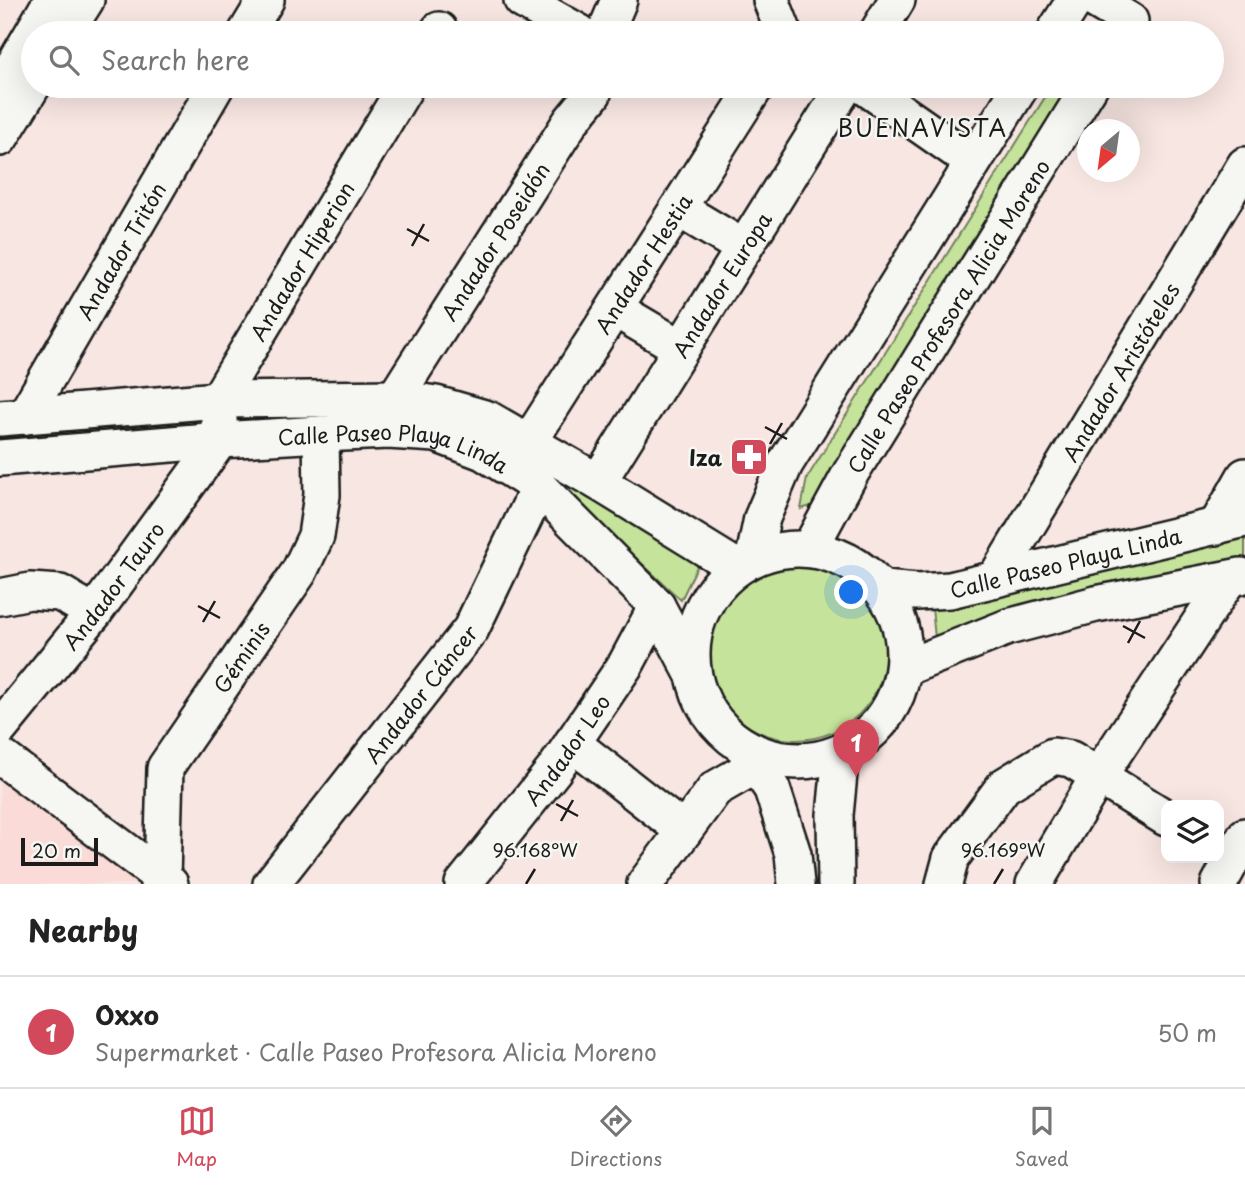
<!DOCTYPE html>
<meta charset="utf-8">
<style>
body{margin:0;font-family:"Playpen Sans",sans-serif;background:#f6f6f6;color:#222}
.controls{position:absolute;right:21px;bottom:21px;display:grid;overflow:hidden;border-radius:14px;box-shadow:0 7px 28px #0002}
.controls button{width:63px;height:63px;display:grid;place-items:center;padding:0;border:0;border-bottom:2px solid #e0e0e0;background:#fff;color:#222;font:35px sans-serif}
.compass{position:absolute;left:1077px;top:119px;width:63px;height:63px;border-radius:50%;background:#fff;box-shadow:0 7px 28px #0002;rotate:209deg}
.scale{position:absolute;left:21px;bottom:18px;width:77px;box-sizing:border-box;padding-left:7px;border:4px solid #1c1c1c;border-top:0;font-size:19px;line-height:24px;white-space:nowrap;color:#1c1c1c;-webkit-text-stroke:5px #f6f6f2;paint-order:stroke}
.you{position:absolute;left:852px;top:593px;width:24px;height:24px;margin:-18px;border:5px solid #fff;border-radius:50%;background:#1a73e8;box-shadow:0 0 0 10px #1a73e833}
.badge{display:grid;place-items:center;width:46px;height:46px;border-radius:50%;background:#d1495b;color:#fff;font-size:23px;font-weight:700}
.pin{position:absolute;translate:-50% -58px;filter:drop-shadow(0 2px 4px #0008)}
.pin::after{content:'';position:absolute;top:37px;width:24px;height:21px;background:inherit;clip-path:polygon(0 0,100% 0,50% 100%)}
.list{margin:0;padding:0;list-style:none}
h2{display:flex;justify-content:space-between;align-items:center;height:91px;margin:0;padding:0 28px;font-size:30px}
h2 small{font-size:23px;font-weight:400;color:#767676}
.list li{display:grid;grid-template-columns:46px 1fr auto;gap:21px;align-items:center;box-sizing:border-box;height:112px;padding:0 28px;border-top:2px solid #e0e0e0}
.list b{display:block;font-size:26px;white-space:nowrap}
.list p{margin:0;font-size:23px;white-space:nowrap;color:#767676}
.list em{font-size:23px;font-style:normal;color:#767676}
.icon{flex:none;width:38px;height:38px;fill:none;stroke:currentColor;stroke-width:2;stroke-linecap:round;stroke-linejoin:round}
.map{position:relative;flex:none;width:1245px;height:884px;overflow:hidden}
.search{position:absolute;background:#fff;box-shadow:0 7px 28px #0002;left:21px;right:21px;top:21px;height:77px;display:flex;align-items:center;gap:18px;box-sizing:border-box;padding:0 24px;border-radius:38px;color:#767676;font-size:26px}
.sheet{height:203px;background:#fff}
nav{display:flex;justify-content:space-around;align-items:center;box-sizing:border-box;height:98px;border-top:2px solid #e0e0e0;background:#fff;font-size:19px;color:#767676}
nav a{display:grid;justify-items:center;gap:4px}
nav .on{color:#d1495b}
.map>svg:first-child{display:block}
.built{fill:#fadbd7}
.green{fill:#c5e39b;stroke:#70805c;stroke-width:2}
.lines{fill:none;stroke-linecap:round;stroke-linejoin:round}
.minor-casing{stroke:#1c1c1c;stroke-width:40}
.minor{stroke:#f6f6f2;stroke-width:35}
.ticks{fill:none;stroke:#1c1c1c;stroke-width:2.5}
.labels{text-anchor:middle;dominant-baseline:central;stroke-width:5;stroke-linejoin:round;paint-order:stroke}
.street-label{font-size:21px;fill:#1c1c1c;stroke:#f6f6f2}
.poi-label{font-size:21px;font-weight:bold;fill:#1c1c1c;stroke:#f6f6f2;text-anchor:end}
.neighbourhood-label{font-size:23px;letter-spacing:2px;fill:#1c1c1c;stroke:#f6f6f2}
.ticks-label{font-size:18px;text-anchor:middle;fill:#1c1c1c;stroke:#f6f6f2;stroke-width:5;stroke-linejoin:round;paint-order:stroke}
</style>
<div class="map">
<svg width="1245" height="884" viewBox="0 0 1245 884">
<rect width="100%" height="100%" fill="#f8e6e2"/>
<filter id="ink" filterUnits="userSpaceOnUse"><feTurbulence type="fractalNoise" baseFrequency=".0143" numOctaves="2"/><feDisplacementMap in="SourceGraphic" scale="14" xChannelSelector="R" yChannelSelector="G"/><feConvolveMatrix kernelMatrix="1 2 1 2 8 2 1 2 1" color-interpolation-filters="sRGB"/></filter>
<g filter="url(#ink)">
<path class="built" d="M0 766 142 884H0Z"/>
<g class="green">
<path d="M1052 86H1079L824 502 801 509 807 478Z"/>
<path d="M186 415V432L0 449V438Z"/>
<path d="M493 425 702 556 681 600Z"/>
<path d="M1245 535V558L1000 617 936 648 931 598Z"/>
<circle cx="796" cy="650" r="90"/>
</g>
<g class="lines">
<defs>
<g id="minor">
<path d="M522 0 580 33"/>
<path d="M771 0 784 33"/>
<path d="M1095 0 1130 21"/>
<path d="M65 33 86 0"/>
<path d="M246 33 266 0"/>
<path d="M437 33 439 30"/>
<path d="M605 33 619 0"/>
<path d="M877 33 897 0"/>
<path d="M1054 33 1075 0"/>
<path d="M864 86 973 162"/>
<path d="M0 89 52 0"/>
<path d="M0 138 33 85"/>
<path d="M679 209 744 248"/>
<path d="M615 309 681 348"/>
<path id="s1" d="M395 398 571 121 593 94 594 86"/>
<path id="s2" d="M25 416 216 86"/>
<path d="M0 418 218 400 395 398 436 404 488 419 598 482 736 567"/>
<path id="s3" d="M529 442 756 86"/>
<path id="s4" d="M0 458 220 440 321 434 388 431 436 434 483 452 539 487 657 606 692 672"/>
<path id="s5" d="M598 482 845 86"/>
<path d="M1216 527 1245 476"/>
<path id="s6" d="M810 548 850 474 1090 86"/>
<circle cx="798" cy="655" r="106"/>
<path d="M754 557 762 518 785 464 1021 86"/>
<path id="s7" d="M995 579 1245 165"/>
<path id="s8" d="M883 589 917 592 950 590 1245 519"/>
<path d="M0 597 30 591 60 593 94 613"/>
<path d="M905 668 1008 627 1096 604 1241 576"/>
<path id="s9" d="M0 728 94 613 220 440 218 400 406 86"/>
<path d="M572 743 684 831"/>
<path d="M743 746 772 789 793 854 796 884"/>
<path d="M0 756 170 884"/>
<path id="s10" d="M158 884 162 879 165 768 299 572 316 536 322 495 321 434"/>
<path id="s11" d="M271 884 471 629 539 487"/>
<path id="s12" d="M463 884 554 770 626 664 657 606"/>
<path d="M645 884 715 789 755 766"/>
<path d="M836 884 835 815 841 753"/>
<path d="M944 884 951 858 1004 786 1053 756 1071 759 1166 818"/>
<path d="M1034 884 1098 777 1228 580"/>
<path d="M1219 884 1245 836"/>
</g>
</defs>
<use href="#minor" class="minor-casing"/>
<use href="#minor" class="minor"/>
</g>
</g>
<path class="ticks" d="M407 229 429 241M412 246 424 224M765 427 787 439M770 444 782 423M198 606 220 618M203 622 215 601M1123 626 1145 638M1128 643 1140 621M556 804 578 816M561 821 573 800M526 884 535 869M994 884 1003 869"/>
<defs>
<symbol id="pharmacy-square" viewBox="-11 -11 22 22"><rect x="-9" y="-9" width="18" height="18" rx="4" fill="#d1495b" stroke="#f6f6f2"/><path d="M-2-6h4v4h4v4h-4v4h-4v-4h-4v-4h4Z" fill="#fff"/></symbol>
</defs>
<g fill-rule="evenodd">
<use href="#pharmacy-square" x="727" y="435" width="44" height="44"/>
</g>
<g class="labels">
<g class="street-label">
<text stroke="none"><textPath href="#s1" startOffset="186">Andador Poseidón</textPath></text>
<text stroke="none"><textPath href="#s2" startOffset="191">Andador Tritón</textPath></text>
<text stroke="none"><textPath href="#s9" startOffset="565">Andador Hiperion</textPath></text>
<text stroke="none"><textPath href="#s3" startOffset="212">Andador Hestia</textPath></text>
<text stroke="none"><textPath href="#s5" startOffset="233">Andador Europa</textPath></text>
<text stroke="none"><textPath href="#s6" startOffset="270">Calle Paseo Profesora Alicia Moreno</textPath></text>
<text stroke="none"><textPath href="#s7" startOffset="242">Andador Aristóteles</textPath></text>
<text stroke="none"><textPath href="#s4" startOffset="397">Calle Paseo Playa Linda</textPath></text>
<text stroke="none"><textPath href="#s8" startOffset="186">Calle Paseo Playa Linda</textPath></text>
<text stroke="none"><textPath href="#s9" startOffset="182">Andador Tauro</textPath></text>
<text stroke="none"><textPath href="#s10" startOffset="252">Géminis</textPath></text>
<text stroke="none"><textPath href="#s11" startOffset="242">Andador Cáncer</textPath></text>
<text stroke="none"><textPath href="#s12" startOffset="170">Andador Leo</textPath></text>
</g>
<g class="poi-label">
<text x="722" y="457">Iza</text>
</g>
<g class="neighbourhood-label">
<text x="923" y="127">BUENAVISTA</text>
</g>
</g>
<g class="ticks-label">
<text x="535" y="857">96.168°W</text>
<text x="1003" y="857">96.169°W</text>
</g>
</svg>
<div class="controls">
<button><svg class="icon" aria-label="layers" viewBox="0 0 24 24"><path d="M12 4l9 5-9 5-9-5zM3 14l9 5 9-5"/></svg></button>
</div>
<svg class="compass" viewBox="-18 -18 36 36"><path d="M0-13l5 13h-10z" fill="#e53935"/><path d="M0 13l5-13h-10z" fill="#767676"/></svg>
<div class="scale">20 m</div>
<div class="you"></div>
<div class="pin badge" style="left:856px;top:777px">1</div>
<div class="search"><svg class="icon" aria-label="search" viewBox="0 0 24 24"><circle cx="10" cy="10" r="6"/><path d="M15 15l6 6"/></svg>Search here</div>
</div>
<section class="sheet">
<h2>Nearby<small></small></h2>
<ul class="list">
<li><span class="badge">1</span><div><b>Oxxo</b><p>Supermarket · Calle Paseo Profesora Alicia Moreno</p></div><em>50 m</em></li>
</ul>
</section>
<nav>
<a class="on"><svg class="icon" aria-label="map" viewBox="0 0 24 24"><path d="M3 6l6-2 6 2 6-2v14l-6 2-6-2-6 2zM9 4v14M15 6v14"/></svg>Map</a>
<a><svg class="icon" aria-label="directions" viewBox="0 0 24 24"><path d="M12 3l9 9-9 9-9-9zM9 14v-3h6M13 9l2 2-2 2"/></svg>Directions</a>
<a><svg class="icon" aria-label="saved" viewBox="0 0 24 24"><path d="M7 4h10v16l-5-4-5 4z"/></svg>Saved</a>
</nav>
